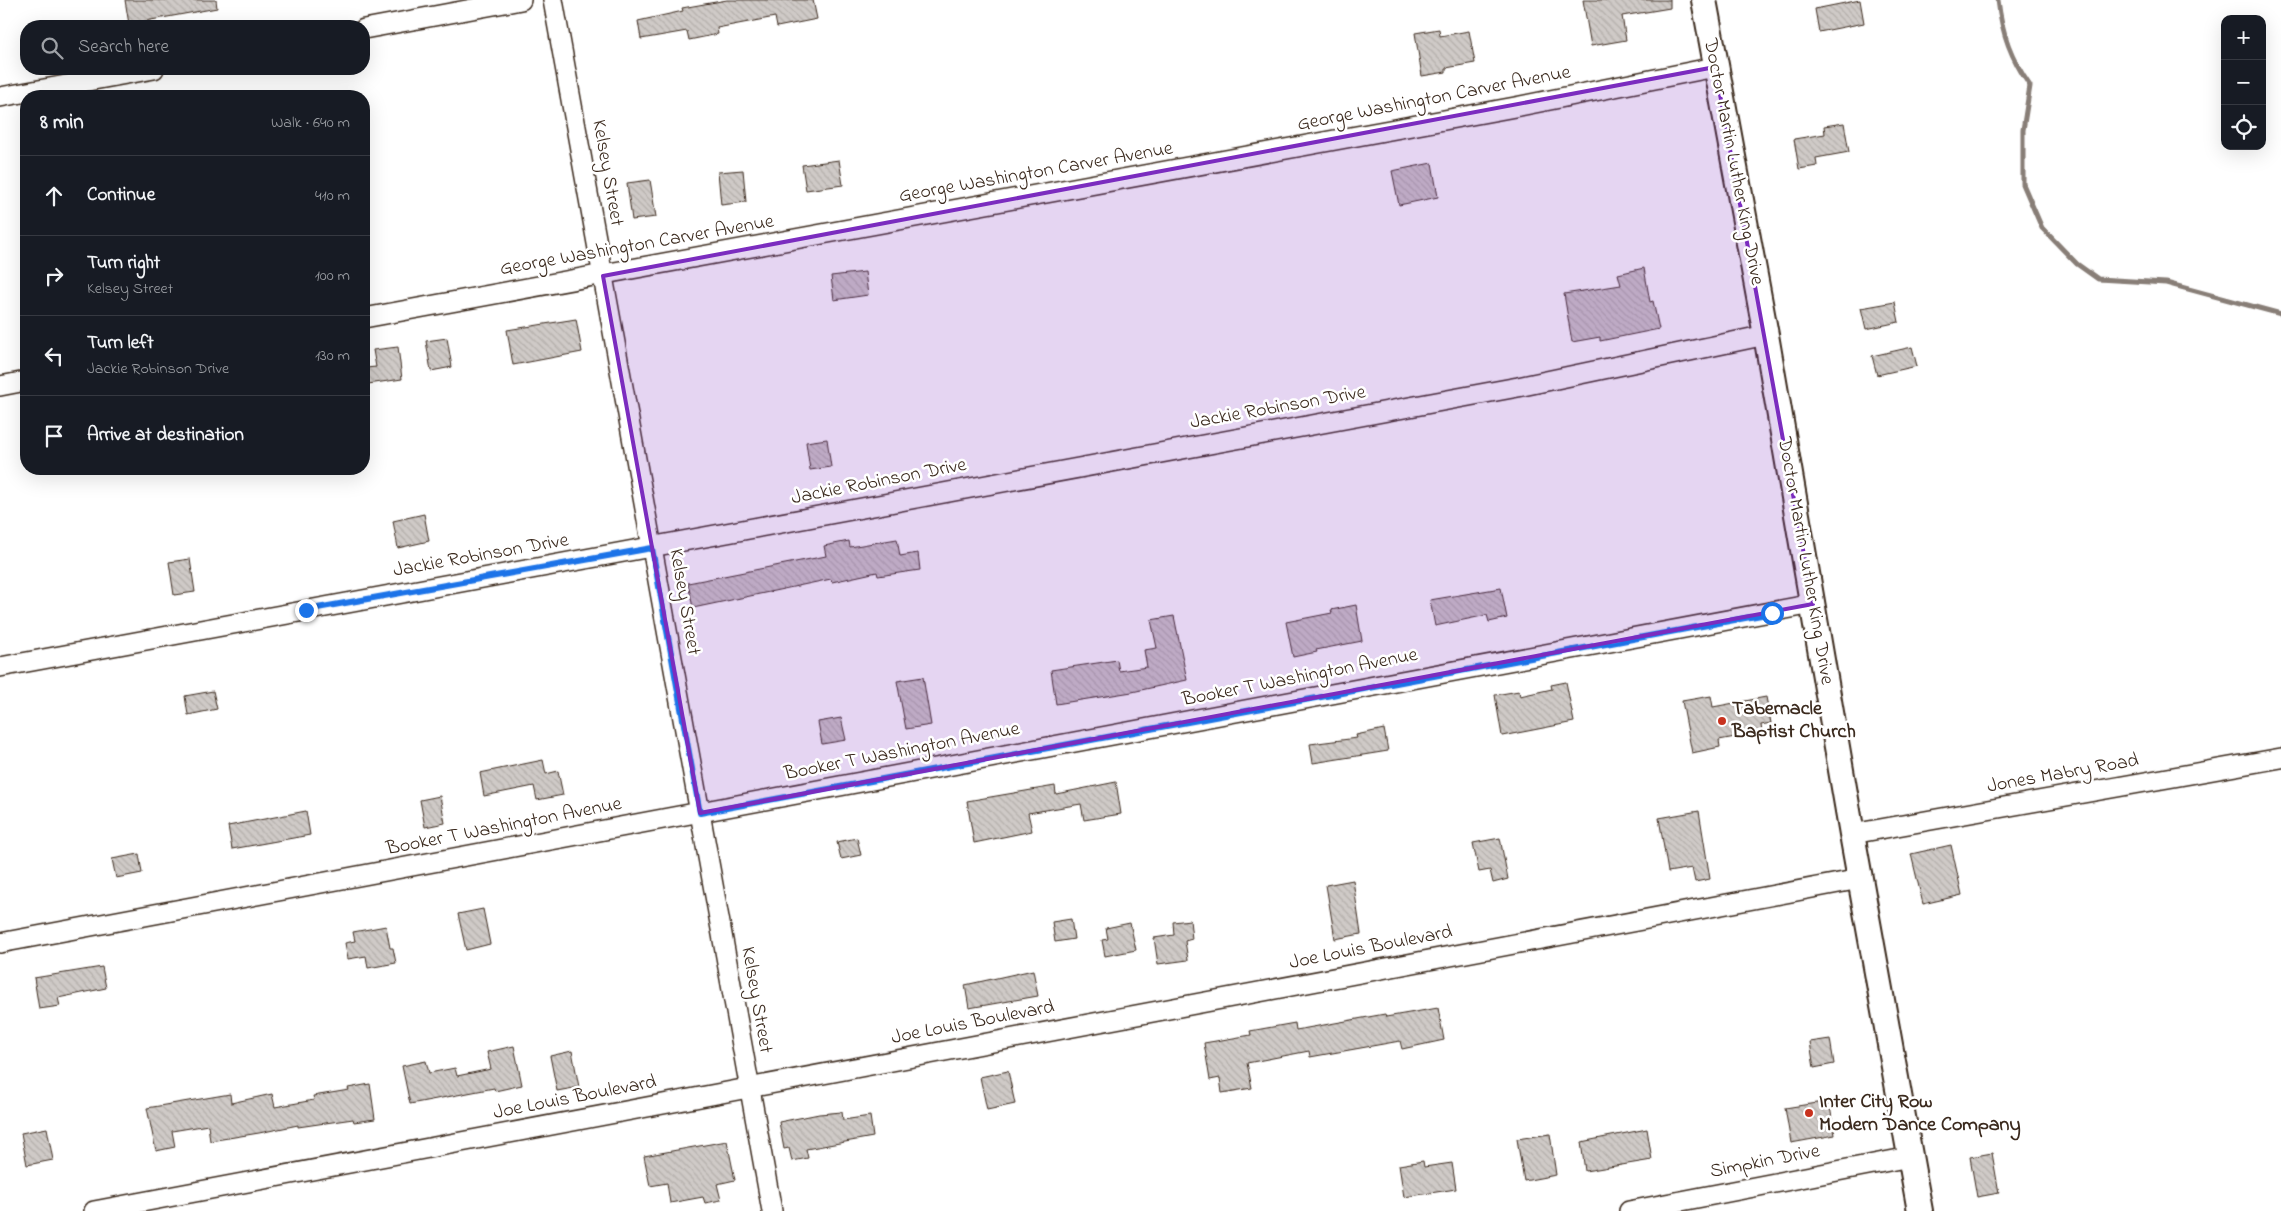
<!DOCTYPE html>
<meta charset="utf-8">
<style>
body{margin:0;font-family:"Indie Flower",sans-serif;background:#20242c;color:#f1f3f6}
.controls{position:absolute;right:15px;top:15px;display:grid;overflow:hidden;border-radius:10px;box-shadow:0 5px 20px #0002}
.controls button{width:45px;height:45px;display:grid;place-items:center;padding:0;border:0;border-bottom:1px solid #363941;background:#171b24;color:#f1f3f6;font:25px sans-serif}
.stop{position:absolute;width:15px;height:15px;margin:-11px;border:4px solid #1a73e8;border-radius:50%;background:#fff}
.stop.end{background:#1a73e8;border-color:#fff;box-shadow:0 1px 5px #0008}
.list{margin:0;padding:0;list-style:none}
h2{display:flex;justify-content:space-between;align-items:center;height:65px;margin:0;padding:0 20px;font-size:21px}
h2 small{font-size:16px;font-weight:400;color:#9ea1a6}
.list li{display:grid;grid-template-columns:32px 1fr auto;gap:15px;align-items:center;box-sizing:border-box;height:80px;padding:0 20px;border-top:1px solid #363941}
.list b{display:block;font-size:19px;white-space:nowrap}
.list p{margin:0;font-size:16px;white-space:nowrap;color:#9ea1a6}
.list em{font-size:16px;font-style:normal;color:#9ea1a6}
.icon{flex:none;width:28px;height:28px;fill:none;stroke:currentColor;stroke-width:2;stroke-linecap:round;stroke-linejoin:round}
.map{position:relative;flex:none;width:2281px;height:1211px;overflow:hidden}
.search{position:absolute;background:#171b24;box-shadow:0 5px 20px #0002;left:20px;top:20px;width:350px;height:55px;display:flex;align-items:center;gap:12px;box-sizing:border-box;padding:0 18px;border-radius:20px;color:#9ea1a6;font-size:19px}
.panel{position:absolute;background:#171b24;box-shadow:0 5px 20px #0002;left:20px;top:90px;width:350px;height:385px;border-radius:20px}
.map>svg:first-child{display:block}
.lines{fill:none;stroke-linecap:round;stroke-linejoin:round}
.stream{stroke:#887e77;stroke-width:5}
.building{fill:url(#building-back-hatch);stroke:#3b2a1e}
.minor-casing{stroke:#3b2a1e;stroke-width:22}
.major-casing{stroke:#3b2a1e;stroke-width:28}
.minor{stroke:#fff;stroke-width:19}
.major{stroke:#fff;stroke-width:24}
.route{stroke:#1a73e8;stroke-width:6}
.marked{fill:#7b2cbf;fill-opacity:0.2;stroke:#7b2cbf;stroke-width:4;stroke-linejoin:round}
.poi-dot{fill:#c8321e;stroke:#fff;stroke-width:2}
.labels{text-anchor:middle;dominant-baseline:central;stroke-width:5;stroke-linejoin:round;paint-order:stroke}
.street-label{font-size:20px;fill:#3b2a1e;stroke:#fff}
.poi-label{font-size:20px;font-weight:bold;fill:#3b2a1e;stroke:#fff;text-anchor:start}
</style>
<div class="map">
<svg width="2281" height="1211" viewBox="0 0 2281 1211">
<defs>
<pattern id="building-back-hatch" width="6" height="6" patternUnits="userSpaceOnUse" patternTransform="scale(1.25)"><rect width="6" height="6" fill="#cfcac7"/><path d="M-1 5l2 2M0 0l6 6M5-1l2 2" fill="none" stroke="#b3aeaa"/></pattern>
</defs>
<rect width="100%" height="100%" fill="#fff"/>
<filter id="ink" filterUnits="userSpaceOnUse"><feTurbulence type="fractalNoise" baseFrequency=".02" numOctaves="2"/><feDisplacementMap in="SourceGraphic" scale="10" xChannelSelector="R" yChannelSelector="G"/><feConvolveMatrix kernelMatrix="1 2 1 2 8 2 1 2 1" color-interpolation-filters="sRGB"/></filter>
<g filter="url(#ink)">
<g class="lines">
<path class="stream" d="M1998 0C2002 34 2011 58 2030 86L2023 130V184L2042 228 2077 264 2098 279 2166 283 2281 314"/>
</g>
<g class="building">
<path d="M125 0H216L217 8 129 24Z"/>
<path d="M727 0H813L817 19 777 27 775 17 717 28 718 34 689 40 687 31 641 39 638 21 683 11 682 8Z"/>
<path d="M1583 0H1670V8L1622 16 1626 40 1591 46Z"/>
<path d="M1860 0 1864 23 1819 32 1815 9Z"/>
<path d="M1439 29 1440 36 1469 31 1475 63 1446 68V72L1422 76 1415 33Z"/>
<path d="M1844 123 1849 152 1816 158 1817 166 1799 169 1794 139 1825 134 1824 126Z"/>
<path d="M839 160 843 185 806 190 802 165Z"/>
<path d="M1432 163 1438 197 1399 205 1392 171Z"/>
<path d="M743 170 746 202 721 205 718 172Z"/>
<path d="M650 180 656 217 632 220 627 183Z"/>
<path d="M1644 268 1650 302 1653 301 1659 329 1600 341V337L1572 342 1564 294 1621 285 1618 274Z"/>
<path d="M865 272 868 295 834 300 831 276Z"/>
<path d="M1895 302 1899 322 1866 329 1861 308Z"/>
<path d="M576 319 582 352 513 365 507 330Z"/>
<path d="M447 338 452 367 431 371 426 341Z"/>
<path d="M398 347 402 379 368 384 366 368 376 367 373 350Z"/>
<path d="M1912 347 1917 366 1877 375 1872 356Z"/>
<path d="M827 439 831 467 810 470 806 442Z"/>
<path d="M424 514 429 541 398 548 393 521Z"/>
<path d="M897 539 900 556 918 553 920 570 878 576 877 572 832 582 831 579 693 608 688 583 826 556 824 546 849 541 850 547Z"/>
<path d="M190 559 195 592 174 595 169 562Z"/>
<path d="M1501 588 1507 618 1489 622 1487 615 1435 626 1430 600Z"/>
<path d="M1356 605 1362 641 1316 650 1317 652 1293 657 1286 622 1332 613 1331 610Z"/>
<path d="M1174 616 1187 680 1132 692 1056 704 1051 670 1117 660 1119 671 1147 667 1144 650 1157 648 1151 620Z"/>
<path d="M923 677 931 725 906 729 897 681Z"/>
<path d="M1566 682 1574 722 1502 736 1495 695 1519 691 1520 696 1552 689 1551 685Z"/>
<path d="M213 691 217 709 188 715 185 696Z"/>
<path d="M1711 696 1713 707 1766 697 1771 723 1761 725 1762 732 1719 740 1720 747 1692 753 1682 701Z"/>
<path d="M841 718 846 740 822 744 818 722Z"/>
<path d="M1384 729 1388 751 1313 763 1310 744 1357 738 1356 735Z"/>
<path d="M543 760 546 774 558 771 563 795 537 800 534 786 484 796 480 773Z"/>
<path d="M1116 782 1121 814 1084 820 1081 804 1028 813 1032 831 974 843 967 801 1055 786 1056 794Z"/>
<path d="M440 796 445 823 425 827 420 800Z"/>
<path d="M306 811 310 835 232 849 228 826Z"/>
<path d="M1699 811 1710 879 1695 882 1692 868 1668 872 1659 818Z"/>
<path d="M857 838 861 855 841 859 837 842Z"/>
<path d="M1500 838 1508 879 1493 883 1490 870 1479 872 1473 843Z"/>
<path d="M1951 845 1962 895 1923 904 1911 854Z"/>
<path d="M139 854 142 873 116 878 112 859Z"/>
<path d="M1353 880 1361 934 1335 939 1326 885Z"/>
<path d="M483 909 490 944 466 950 458 914Z"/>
<path d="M1071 919 1074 939 1055 942 1052 922Z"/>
<path d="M1190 920 1192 939 1185 941 1188 960 1158 964 1154 938 1174 935 1173 922Z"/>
<path d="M1130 923 1136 950 1105 956 1102 940 1108 939 1106 928Z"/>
<path d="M386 926 390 948H393L396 963 368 968 366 956 348 959 345 943 355 941 353 932Z"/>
<path d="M102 967 106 988 58 998 60 1006 39 1009 34 978Z"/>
<path d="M1033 970 1038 996 969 1008 965 985Z"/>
<path d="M1438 1008 1444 1040 1402 1049 1400 1041 1310 1057 1309 1051 1247 1063 1252 1088 1222 1093 1220 1078 1210 1080 1204 1043 1251 1035 1250 1031 1295 1023 1296 1030 1385 1014 1386 1017Z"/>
<path d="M1830 1039 1834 1064 1814 1068 1810 1042Z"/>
<path d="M514 1046 522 1085 495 1091 494 1088 410 1104 402 1066 426 1061 429 1073 455 1068 457 1076 491 1069 487 1052Z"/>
<path d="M572 1051 579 1087 557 1091 550 1056Z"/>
<path d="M1008 1071 1015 1104 987 1110 980 1077Z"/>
<path d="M370 1084 375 1119 354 1122 353 1119 298 1127V1125L259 1133 210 1141 208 1125 172 1131 175 1147 156 1151 147 1108 230 1094 231 1103 272 1094 275 1107 314 1100 313 1096 349 1090 348 1088Z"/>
<path d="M1829 1101 1835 1135 1791 1143 1785 1108Z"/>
<path d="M842 1112 843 1120 870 1116 873 1137 806 1149 808 1158 792 1161 789 1148 784 1149 779 1122 819 1114Z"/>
<path d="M47 1128 53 1160 27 1165 21 1133Z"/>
<path d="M1647 1129 1652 1160 1585 1171 1581 1142Z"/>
<path d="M1550 1134 1556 1175 1524 1181 1517 1139Z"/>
<path d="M727 1141 735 1180 717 1184 721 1200 705 1203 703 1197 670 1203 667 1183 650 1186 644 1156Z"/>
<path d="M1992 1153 1999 1193 1977 1197 1970 1157Z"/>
<path d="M1423 1161 1424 1167 1452 1163 1456 1189 1404 1197 1399 1165Z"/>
</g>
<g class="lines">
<defs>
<g id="minor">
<path d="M553 0 772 1211"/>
<path d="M364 29 521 0"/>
<path d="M0 97 154 69"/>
<path d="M364 318 1515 107 1715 67"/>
<path d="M0 386 26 381"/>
<path d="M0 667 1518 387 1766 335"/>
<path d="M1852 834 2281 758"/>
<path d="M0 943 1813 604"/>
<path d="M94 1211 1860 879"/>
<path d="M1629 1211 1910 1157"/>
</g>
<path id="major" d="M1704 0 1766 335 1852 834 1920 1211"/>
</defs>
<use href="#minor" class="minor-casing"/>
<use href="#major" class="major-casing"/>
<use href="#minor" class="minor"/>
<use href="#major" class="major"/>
</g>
</g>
<g class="lines" filter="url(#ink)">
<path class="route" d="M306 610 652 548 700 813 1772 613"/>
</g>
<path class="marked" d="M1715 67 1813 604 700 813 603 276Z"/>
<g class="poi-dot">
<circle cx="1722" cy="721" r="5"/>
<circle cx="1809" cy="1113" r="5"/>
</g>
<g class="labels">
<g class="street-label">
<text transform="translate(1434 99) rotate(-11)">George Washington Carver Avenue</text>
<text transform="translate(1733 162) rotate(79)">Doctor Martin Luther King Drive</text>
<text transform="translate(607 173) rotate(80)">Kelsey Street</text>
<text transform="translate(1036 173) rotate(-10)">George Washington Carver Avenue</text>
<text transform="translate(637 246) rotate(-10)">George Washington Carver Avenue</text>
<text transform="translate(1278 408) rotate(-10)">Jackie Robinson Drive</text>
<text transform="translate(879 482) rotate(-11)">Jackie Robinson Drive</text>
<text transform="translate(481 556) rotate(-10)">Jackie Robinson Drive</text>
<text transform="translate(1805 561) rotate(80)">Doctor Martin Luther King Drive</text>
<text transform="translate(684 602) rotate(80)">Kelsey Street</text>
<text transform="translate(1300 678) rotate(-11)">Booker T Washington Avenue</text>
<text transform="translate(902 752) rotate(-11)">Booker T Washington Avenue</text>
<text transform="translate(2063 774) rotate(-10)">Jones Mabry Road</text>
<text transform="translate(504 827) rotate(-11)">Booker T Washington Avenue</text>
<text transform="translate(1371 948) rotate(-11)">Joe Louis Boulevard</text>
<text transform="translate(756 1000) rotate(80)">Kelsey Street</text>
<text transform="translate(973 1023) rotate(-11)">Joe Louis Boulevard</text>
<text transform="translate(575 1098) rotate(-11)">Joe Louis Boulevard</text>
<text transform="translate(1765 1162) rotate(-11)">Simpkin Drive</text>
</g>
<g class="poi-label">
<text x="1732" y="709">Tabernacle<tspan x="1732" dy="23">Baptist Church</tspan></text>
<text x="1819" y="1102">Inter City Row<tspan x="1819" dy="23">Modern Dance Company</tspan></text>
</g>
</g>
</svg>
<div class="controls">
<button>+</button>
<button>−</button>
<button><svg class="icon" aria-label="locate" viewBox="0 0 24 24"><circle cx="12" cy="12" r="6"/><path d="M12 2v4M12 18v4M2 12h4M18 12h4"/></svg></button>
</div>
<div class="stop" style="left:1772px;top:613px"></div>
<div class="stop end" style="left:306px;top:610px"></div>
<div class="search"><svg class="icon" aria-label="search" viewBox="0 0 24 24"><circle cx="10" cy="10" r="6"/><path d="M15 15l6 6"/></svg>Search here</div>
<section class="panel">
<h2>8 min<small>Walk · 640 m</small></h2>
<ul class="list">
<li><svg class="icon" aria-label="ahead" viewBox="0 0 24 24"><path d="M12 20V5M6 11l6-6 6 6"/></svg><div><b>Continue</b></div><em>410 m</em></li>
<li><svg class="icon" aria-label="right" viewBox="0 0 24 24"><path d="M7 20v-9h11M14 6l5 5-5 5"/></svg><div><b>Turn right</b><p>Kelsey Street</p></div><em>100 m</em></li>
<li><svg class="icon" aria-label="left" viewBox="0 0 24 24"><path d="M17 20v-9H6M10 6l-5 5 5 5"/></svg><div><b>Turn left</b><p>Jackie Robinson Drive</p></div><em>130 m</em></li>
<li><svg class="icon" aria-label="arrive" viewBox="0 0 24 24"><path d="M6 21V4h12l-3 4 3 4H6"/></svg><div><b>Arrive at destination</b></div></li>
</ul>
</section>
</div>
